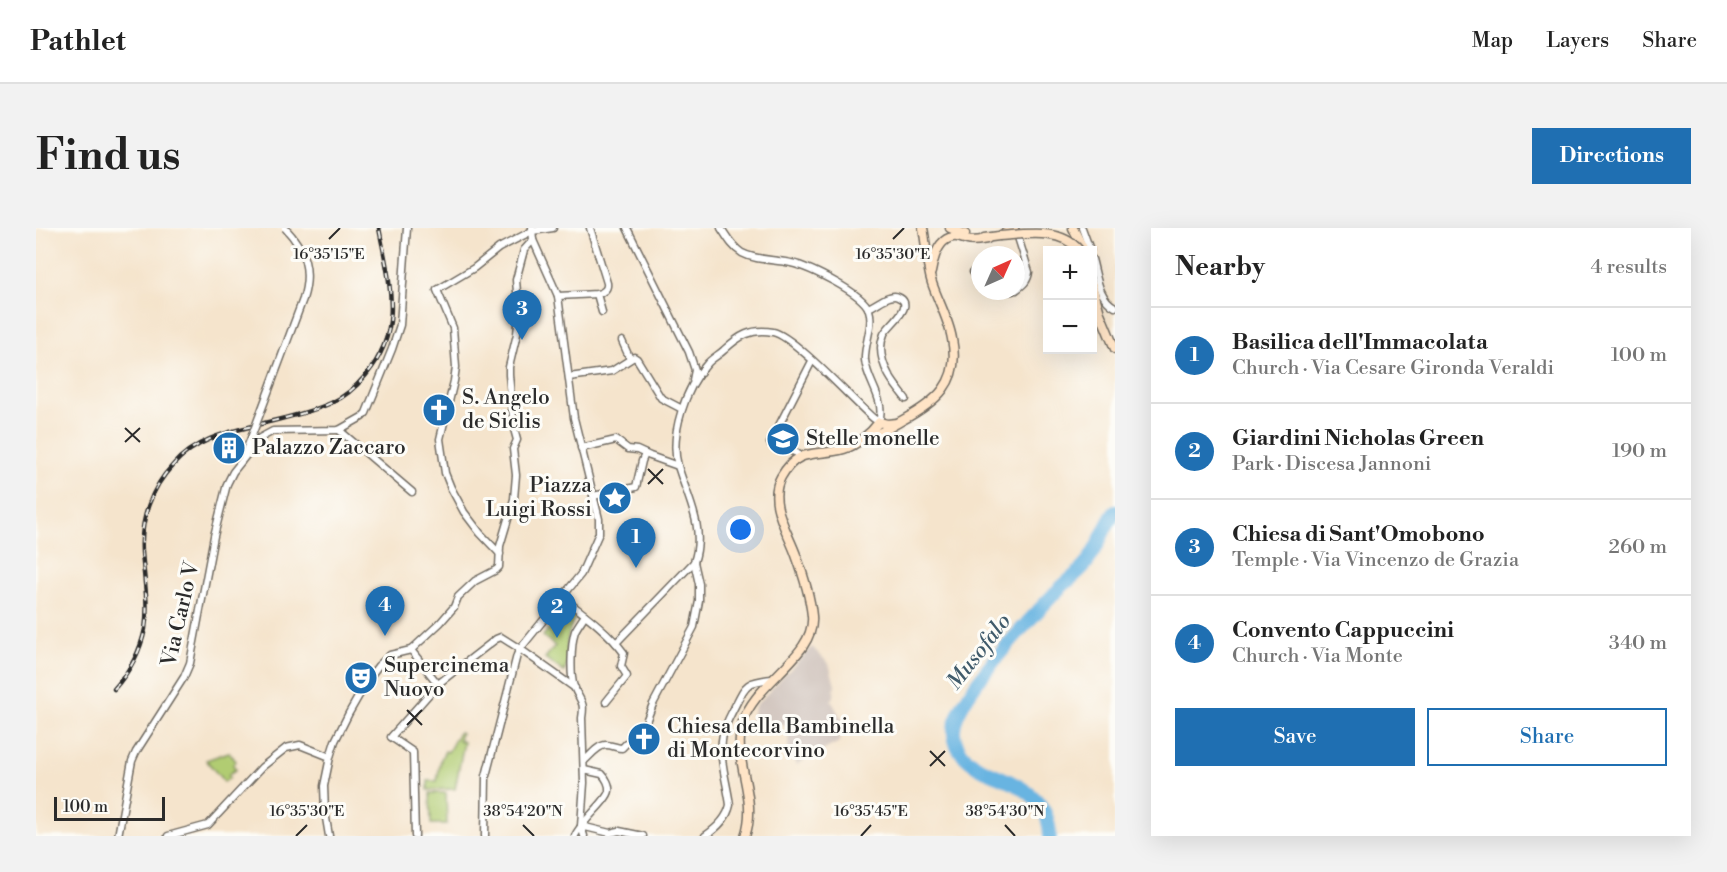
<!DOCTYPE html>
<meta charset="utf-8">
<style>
body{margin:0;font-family:"Libre Bodoni",serif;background:#f2f2f2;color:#222}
.controls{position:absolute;right:18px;top:18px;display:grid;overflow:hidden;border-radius:0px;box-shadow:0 6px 24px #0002}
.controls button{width:54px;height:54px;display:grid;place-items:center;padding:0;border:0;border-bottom:2px solid #e0e0e0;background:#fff;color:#222;font:30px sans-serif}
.compass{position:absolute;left:935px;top:18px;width:54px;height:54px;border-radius:50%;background:#fff;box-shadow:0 6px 24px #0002;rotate:45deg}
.scale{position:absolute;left:18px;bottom:15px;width:111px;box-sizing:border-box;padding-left:6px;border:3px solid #2b2b2b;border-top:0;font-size:16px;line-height:21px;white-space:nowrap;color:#2b2b2b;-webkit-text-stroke:4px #fdfcf7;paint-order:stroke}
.you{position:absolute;left:705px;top:302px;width:21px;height:21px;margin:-15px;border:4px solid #fff;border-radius:50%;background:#1a73e8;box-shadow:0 0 0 9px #1a73e833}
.badge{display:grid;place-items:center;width:39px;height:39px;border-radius:50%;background:#1f6fb2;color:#fff;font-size:20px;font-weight:700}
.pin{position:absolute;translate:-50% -50px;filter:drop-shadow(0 2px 3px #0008)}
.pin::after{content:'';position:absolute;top:32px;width:21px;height:18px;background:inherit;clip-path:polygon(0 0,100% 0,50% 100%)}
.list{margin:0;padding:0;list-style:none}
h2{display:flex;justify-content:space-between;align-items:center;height:78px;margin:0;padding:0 24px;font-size:26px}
h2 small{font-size:20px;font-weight:400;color:#767676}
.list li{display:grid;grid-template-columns:39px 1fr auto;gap:18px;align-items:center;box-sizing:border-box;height:96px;padding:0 24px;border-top:2px solid #e0e0e0}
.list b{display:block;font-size:22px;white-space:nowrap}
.list p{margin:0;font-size:20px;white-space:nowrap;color:#767676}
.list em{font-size:20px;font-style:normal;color:#767676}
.actions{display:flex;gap:12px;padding:18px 24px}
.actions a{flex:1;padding:14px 0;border:2px solid #1f6fb2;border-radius:0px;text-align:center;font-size:21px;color:#1f6fb2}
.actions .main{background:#1f6fb2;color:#fff}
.map{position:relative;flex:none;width:1079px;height:608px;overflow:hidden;border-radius:0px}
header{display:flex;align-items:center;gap:36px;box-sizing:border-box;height:84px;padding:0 30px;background:#fff;border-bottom:2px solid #e0e0e0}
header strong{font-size:28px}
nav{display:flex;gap:33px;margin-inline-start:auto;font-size:21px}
.intro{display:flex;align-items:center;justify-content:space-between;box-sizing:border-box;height:144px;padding:0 36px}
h1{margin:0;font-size:42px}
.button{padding:15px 27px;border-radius:0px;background:#1f6fb2;color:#fff;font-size:21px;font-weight:700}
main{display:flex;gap:36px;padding:0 36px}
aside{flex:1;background:#fff;border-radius:0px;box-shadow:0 6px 24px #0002}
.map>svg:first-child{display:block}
.industrial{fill:#cec1ba}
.green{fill:#b1cc72;stroke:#6e7c4e;stroke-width:1.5}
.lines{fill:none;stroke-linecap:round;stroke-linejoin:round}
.river{stroke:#68b4e1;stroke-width:14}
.street-casing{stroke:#726c63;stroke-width:9}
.secondary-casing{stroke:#726c63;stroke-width:11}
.street{stroke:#fff;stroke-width:6}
.secondary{stroke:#ffe4c6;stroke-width:8}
.rail-casing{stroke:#2b2b2b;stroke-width:4.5}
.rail{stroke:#fdfcf7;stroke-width:2;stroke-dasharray:7;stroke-linecap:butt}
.street-bridge-casing{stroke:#726c63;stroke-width:9;stroke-linecap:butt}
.secondary-bridge-casing{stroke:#726c63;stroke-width:11;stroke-linecap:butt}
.street-bridge{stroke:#fff;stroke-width:6}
.secondary-bridge{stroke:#ffe4c6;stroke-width:8}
.ticks{fill:none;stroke:#2b2b2b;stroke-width:2}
.labels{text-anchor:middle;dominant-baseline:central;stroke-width:6;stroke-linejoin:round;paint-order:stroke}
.poi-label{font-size:21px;fill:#2b2b2b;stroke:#fdfcf7;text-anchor:start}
.street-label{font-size:21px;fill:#2b2b2b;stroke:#fdfcf7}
.water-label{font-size:22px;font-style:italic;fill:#405b6b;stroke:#fdfcf7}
.ticks-label{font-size:15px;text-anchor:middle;fill:#2b2b2b;stroke:#fdfcf7;stroke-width:6;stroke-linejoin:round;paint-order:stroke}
</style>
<header>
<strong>Pathlet</strong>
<nav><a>Map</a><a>Layers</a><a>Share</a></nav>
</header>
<div class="intro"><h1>Find us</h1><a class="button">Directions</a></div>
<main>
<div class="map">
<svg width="1079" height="608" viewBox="0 0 1079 608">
<rect width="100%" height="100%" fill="#fdfcf7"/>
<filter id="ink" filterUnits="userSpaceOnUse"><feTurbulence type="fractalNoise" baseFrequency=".0167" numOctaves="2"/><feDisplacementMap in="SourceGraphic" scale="12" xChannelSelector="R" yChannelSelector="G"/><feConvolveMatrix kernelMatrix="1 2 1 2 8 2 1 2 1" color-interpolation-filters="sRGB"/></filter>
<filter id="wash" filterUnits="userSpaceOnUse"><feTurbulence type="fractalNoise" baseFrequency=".008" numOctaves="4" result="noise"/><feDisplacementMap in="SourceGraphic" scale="24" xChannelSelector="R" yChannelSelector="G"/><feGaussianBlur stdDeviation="1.35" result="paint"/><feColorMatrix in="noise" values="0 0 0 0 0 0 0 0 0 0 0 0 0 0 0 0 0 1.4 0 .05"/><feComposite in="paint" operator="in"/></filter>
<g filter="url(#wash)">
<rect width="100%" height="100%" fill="#f5e4cc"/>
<path class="industrial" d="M776 419 793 436 799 456 798 469 795 472 807 494 803 514 760 537 752 519 753 499 745 496 741 495 711 505 712 500 719 478Z"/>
<g class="green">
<path d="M530 381 539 389C535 397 532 404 531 414 530 424 534 435 528 444L509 430 519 418 507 408Z"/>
<path d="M423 504 425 505 423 512 428 514 419 561 392 562V553H401L405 531 409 523 412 524Z"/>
<path d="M193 524 200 533 197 537 200 541 192 547 194 550 188 554 170 532Z"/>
<path d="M394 565H410L411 596H395Z"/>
</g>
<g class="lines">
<path class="river" d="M1014 608C1013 567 980 556 948 542 934 535 919 523 918 505 915 473 997 388 1020 364 1030 354 1042 346 1050 336 1063 320 1067 300 1079 284"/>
</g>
</g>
<g filter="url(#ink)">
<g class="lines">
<defs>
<g id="street">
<path d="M591 0 653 124 659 142 657 152"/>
<path d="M1046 0 1054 22"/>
<path d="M980 3 993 44C992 53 987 57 980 62"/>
<path d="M1056 31C1061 48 1062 70 1079 79"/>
<path d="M937 44 944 54"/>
<path d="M963 63H976"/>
<path d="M561 66 566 84"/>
<path d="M522 68 561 66C567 65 572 61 571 55L554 0"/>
<path d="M832 80C840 77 846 71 853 69 857 68 859 67 862 69 881 77 852 97 848 106 846 111 845 116 845 120 845 140 858 156 870 171"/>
<path d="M586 113 594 131"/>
<path d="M533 149 576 143 598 129 601 131 625 170 646 181"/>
<path d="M303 202 376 264"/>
<path d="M545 220 580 212 592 221 601 222 614 228 642 238"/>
<path d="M208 227 215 210"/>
<path d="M763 229 761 225 734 215 776 133"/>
<path d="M557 268 600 259 606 233 609 226"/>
<path d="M464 326 444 305 428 284 415 260 409 245 404 211 418 153 420 139 417 100 401 62 438 40 463 20 496 3 517 0"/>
<path d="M527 370C548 386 572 403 588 425L585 438 591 448 570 474"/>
<path d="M580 415 658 334C670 300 651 269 642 238 633 207 650 159 671 136 676 130 683 127 688 122 703 108 715 100 737 104 758 108 817 173 837 190L843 194C850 171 831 154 829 132 828 116 838 97 833 82 827 65 773 39 755 35 739 31 721 33 706 25 696 19 691 9 685 0"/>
<path d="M375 422 402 456"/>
<path d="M548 533C554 528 562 517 570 517 576 517 581 520 586 520L609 496 617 476 658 399 663 373V356L658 334"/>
<path d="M545 598 574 605 583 603 607 608"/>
<path d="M82 608 96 533 100 524 148 449 154 435 178 308 191 256 197 244 224 210 237 203 303 202 326 189 330 185 356 121 364 97 371 0"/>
<path d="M132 608 172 597 226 539 250 520 264 517 294 529"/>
<path d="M293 608 289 584 288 558 294 529 299 513 313 485 333 450 342 438 354 427 375 422 404 395 418 379 422 369 439 353 460 342 463 339 464 318 478 271 480 247 477 221 481 212 478 201 473 147V139L481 106 483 87 480 52 488 22 497 12"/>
<path d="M379 608 377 524 355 509 402 456 460 411 465 409 484 421 539 460"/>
<path d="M449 608 450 548 481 427 484 421 545 346 563 305V291L538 190 522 68 497 12 496 0"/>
<path d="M539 608C544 595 572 572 573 563 574 557 570 550 566 546L548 542"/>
<path d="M548 608 545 598 548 555 546 490C549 472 544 474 538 459 534 448 535 415 539 403 542 397 546 392 549 387"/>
<path d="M669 608C681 600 691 591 694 577 691 554 682 529 687 506 689 497 694 488 698 480 710 456 709 454 736 451"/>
</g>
<g id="secondary">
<path d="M914 0 929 6"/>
<path d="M1037 0 1048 22"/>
<path d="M948 10 963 8 978 0"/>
<path d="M895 44C897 32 902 11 917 9 922 8 927 11 931 12 938 14 945 12 951 11"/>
<path d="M1056 57 1064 85 1079 121"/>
<path d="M828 212C841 207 853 200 865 193 900 174 925 155 916 111 913 92 902 73 896 55 890 37 891 18 887 0"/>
<path d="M709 608C723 569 696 534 706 496 718 454 780 428 776 388 774 367 767 346 760 327 752 304 731 274 745 249 763 218 780 229 808 221 821 217 835 205 843 194L851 196 861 195"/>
</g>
</defs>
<use href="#street" class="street-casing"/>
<use href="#secondary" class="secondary-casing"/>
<use href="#street" class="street"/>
<use href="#secondary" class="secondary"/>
<defs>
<path id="rail" d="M78 461C94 443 104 425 109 401 113 376 108 350 106 324 104 292 115 260 137 237 158 213 187 205 217 198 243 191 271 186 295 175 309 169 320 159 330 147 369 101 353 53 343 0"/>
</defs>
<use href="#rail" class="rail-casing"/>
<use href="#rail" class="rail"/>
<defs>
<path id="street-bridge" d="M215 210 267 71C276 43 269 21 249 0"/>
<path id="secondary-bridge" d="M963 8C991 6 1025 0 1043 22"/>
</defs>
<use href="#street-bridge" class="street-bridge-casing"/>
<use href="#secondary-bridge" class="secondary-bridge-casing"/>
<use href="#street-bridge" class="street-bridge"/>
<use href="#secondary-bridge" class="secondary-bridge"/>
</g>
</g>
<path class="ticks" d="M293 11 304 0M857 11 868 0M89 200 104 214M89 214 104 200M612 241 627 256M612 256 627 241M371 482 386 497M371 497 386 482M894 523 909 538M894 538 909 523M487 597 498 608M969 597 979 608M260 608 271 597M825 608 835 597"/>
<defs>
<symbol id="church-disc" viewBox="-11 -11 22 22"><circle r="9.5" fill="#1f6fb2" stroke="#fdfcf7"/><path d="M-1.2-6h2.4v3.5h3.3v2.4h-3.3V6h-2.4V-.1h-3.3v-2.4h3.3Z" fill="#fff"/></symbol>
<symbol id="school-disc" viewBox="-11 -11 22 22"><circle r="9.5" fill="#1f6fb2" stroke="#fdfcf7"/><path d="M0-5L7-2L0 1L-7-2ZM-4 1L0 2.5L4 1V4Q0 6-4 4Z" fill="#fff"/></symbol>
<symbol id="building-disc" viewBox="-11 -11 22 22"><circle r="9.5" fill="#1f6fb2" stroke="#fdfcf7"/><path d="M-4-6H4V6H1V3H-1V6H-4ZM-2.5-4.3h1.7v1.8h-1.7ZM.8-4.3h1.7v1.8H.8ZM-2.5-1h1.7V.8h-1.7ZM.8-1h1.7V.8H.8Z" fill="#fff"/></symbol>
<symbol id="sight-disc" viewBox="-11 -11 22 22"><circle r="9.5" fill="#1f6fb2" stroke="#fdfcf7"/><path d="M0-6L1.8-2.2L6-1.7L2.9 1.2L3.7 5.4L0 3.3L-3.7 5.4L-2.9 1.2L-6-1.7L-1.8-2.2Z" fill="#fff"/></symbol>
<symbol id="theatre-disc" viewBox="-11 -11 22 22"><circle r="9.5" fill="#1f6fb2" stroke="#fdfcf7"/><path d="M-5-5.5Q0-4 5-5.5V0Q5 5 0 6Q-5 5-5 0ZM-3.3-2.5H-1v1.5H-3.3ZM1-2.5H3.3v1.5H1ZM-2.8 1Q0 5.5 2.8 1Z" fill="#fff"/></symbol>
</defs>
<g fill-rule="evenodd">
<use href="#church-disc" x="384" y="163" width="38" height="38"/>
<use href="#school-disc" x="728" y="192" width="38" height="38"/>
<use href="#building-disc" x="174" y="201" width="38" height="38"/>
<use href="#sight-disc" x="560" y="251" width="38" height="38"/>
<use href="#theatre-disc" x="306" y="431" width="38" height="38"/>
<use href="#church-disc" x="589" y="492" width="38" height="38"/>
</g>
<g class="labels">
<g class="poi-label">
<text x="426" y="170">S. Angelo<tspan x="426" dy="24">de Siclis</tspan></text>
<text x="770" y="211">Stelle monelle</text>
<text x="216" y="220">Palazzo Zaccaro</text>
<text x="556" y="258" text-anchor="end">Piazza<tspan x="556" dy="24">Luigi Rossi</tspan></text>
<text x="348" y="438">Supercinema<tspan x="348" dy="24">Nuovo</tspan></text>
<text x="631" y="499">Chiesa della Bambinella<tspan x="631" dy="24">di Montecorvino</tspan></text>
</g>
<g class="street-label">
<text transform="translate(145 386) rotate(-77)">Via Carlo V</text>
</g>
<g class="water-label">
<text transform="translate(943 424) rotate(-52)">Musofalo</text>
</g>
</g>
<g class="ticks-label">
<text x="293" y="31">16°35'15"E</text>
<text x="857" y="31">16°35'30"E</text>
<text x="271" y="588">16°35'30"E</text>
<text x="487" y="588">38°54'20"N</text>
<text x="835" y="588">16°35'45"E</text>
<text x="969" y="588">38°54'30"N</text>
</g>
</svg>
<div class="controls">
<button>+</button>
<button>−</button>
</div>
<svg class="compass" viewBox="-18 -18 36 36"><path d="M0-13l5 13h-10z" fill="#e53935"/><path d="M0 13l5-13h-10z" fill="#767676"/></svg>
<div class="scale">100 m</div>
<div class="you"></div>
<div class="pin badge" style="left:600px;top:340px">1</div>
<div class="pin badge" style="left:521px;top:410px">2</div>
<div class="pin badge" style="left:486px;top:112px">3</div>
<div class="pin badge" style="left:349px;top:408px">4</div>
</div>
<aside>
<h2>Nearby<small>4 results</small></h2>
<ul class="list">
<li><span class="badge">1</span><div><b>Basilica dell'Immacolata</b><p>Church · Via Cesare Gironda Veraldi</p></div><em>100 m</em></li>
<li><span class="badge">2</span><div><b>Giardini Nicholas Green</b><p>Park · Discesa Jannoni</p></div><em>190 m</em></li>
<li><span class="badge">3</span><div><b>Chiesa di Sant'Omobono</b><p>Temple · Via Vincenzo de Grazia</p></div><em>260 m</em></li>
<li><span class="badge">4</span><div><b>Convento Cappuccini</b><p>Church · Via Monte</p></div><em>340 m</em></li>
</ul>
<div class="actions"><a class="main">Save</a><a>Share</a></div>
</aside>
</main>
